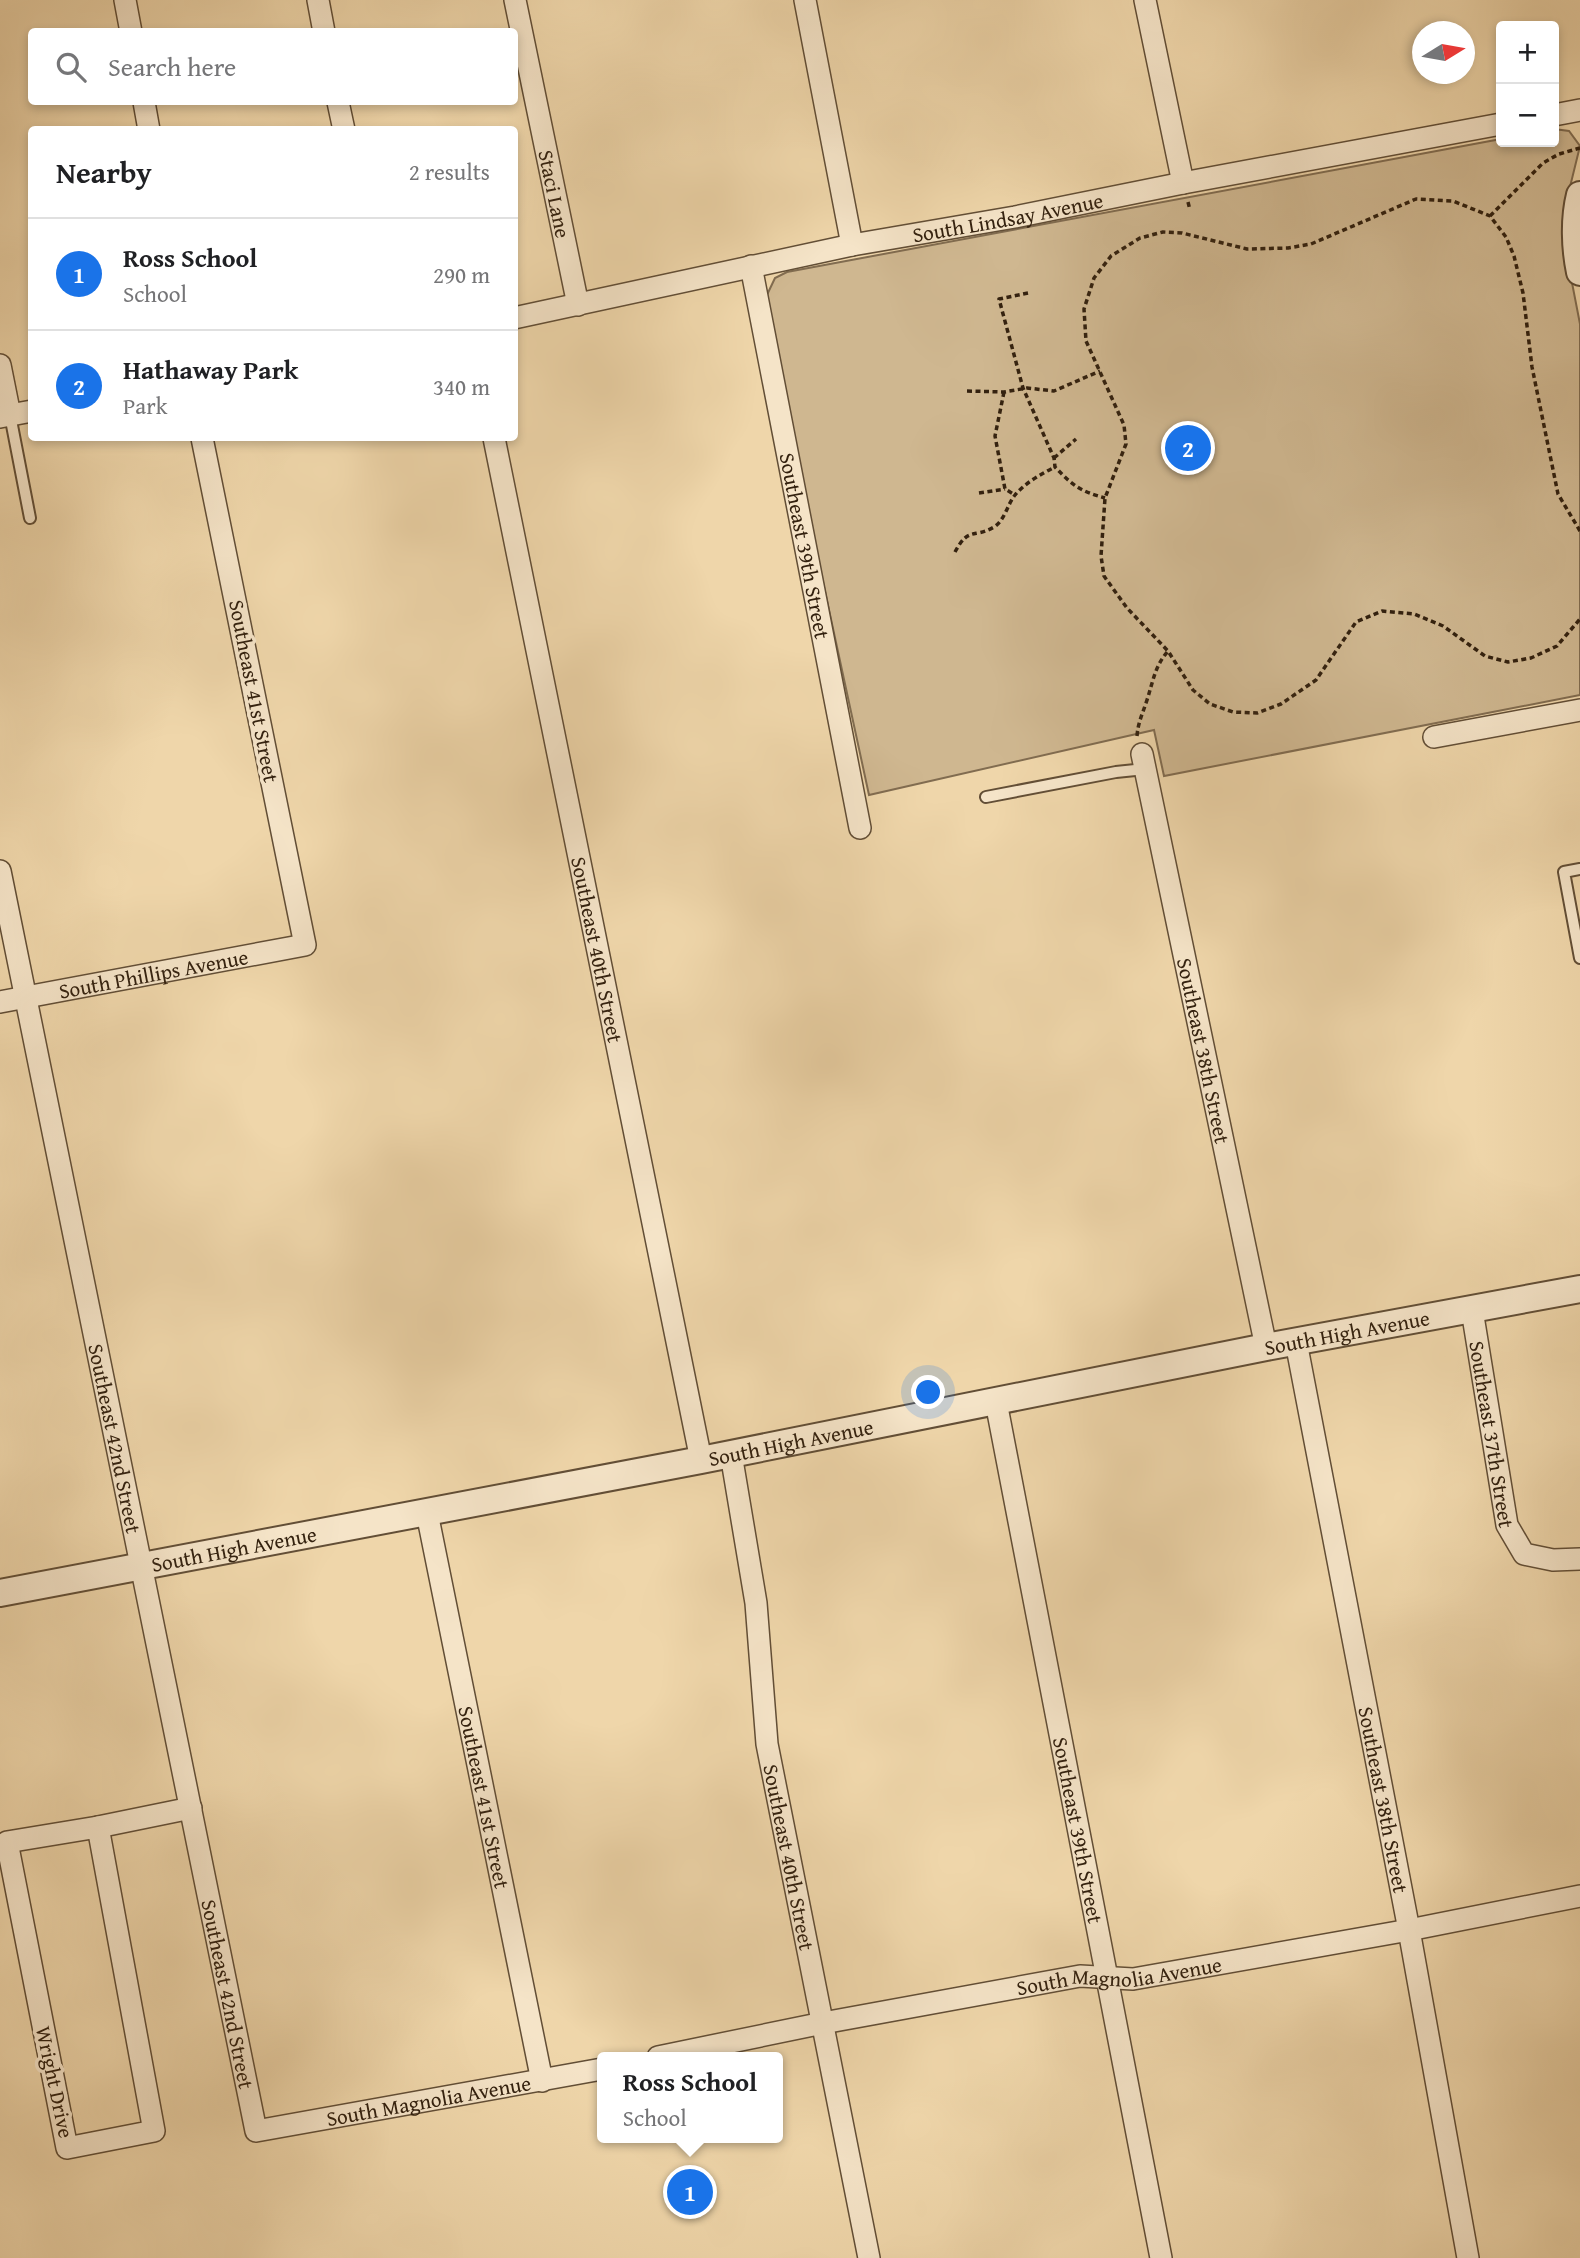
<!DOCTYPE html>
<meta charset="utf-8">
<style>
body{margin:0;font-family:"Gentium Book Plus",serif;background:#f2f2f2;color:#202124}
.controls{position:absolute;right:21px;top:21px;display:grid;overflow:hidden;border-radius:7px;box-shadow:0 4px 10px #0003}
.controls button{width:63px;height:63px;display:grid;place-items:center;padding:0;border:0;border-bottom:2px solid #e0e0e0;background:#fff;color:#202124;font:35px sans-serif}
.compass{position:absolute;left:1412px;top:21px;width:63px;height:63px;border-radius:50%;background:#fff;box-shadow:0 4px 10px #0003;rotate:79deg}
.you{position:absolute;left:929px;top:1393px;width:24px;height:24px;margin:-18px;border:5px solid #fff;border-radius:50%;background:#1a73e8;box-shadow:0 0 0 10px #1a73e833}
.badge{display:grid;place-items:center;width:46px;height:46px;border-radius:50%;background:#1a73e8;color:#fff;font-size:23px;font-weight:700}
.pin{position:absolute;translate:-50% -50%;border:4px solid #fff;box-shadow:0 2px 7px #0006}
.popup{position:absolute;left:597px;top:2052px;width:186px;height:91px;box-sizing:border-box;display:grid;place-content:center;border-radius:7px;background:#fff;filter:drop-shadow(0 2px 5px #0005);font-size:23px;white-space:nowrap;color:#757577}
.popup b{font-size:26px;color:#202124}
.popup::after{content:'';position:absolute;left:50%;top:100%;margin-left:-14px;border:14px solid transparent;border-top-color:#fff}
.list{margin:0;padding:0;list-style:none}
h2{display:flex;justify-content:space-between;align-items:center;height:91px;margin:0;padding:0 28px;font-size:30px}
h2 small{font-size:23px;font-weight:400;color:#757577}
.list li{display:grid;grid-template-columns:46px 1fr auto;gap:21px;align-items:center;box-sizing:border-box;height:112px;padding:0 28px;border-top:2px solid #e0e0e0}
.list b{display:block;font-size:26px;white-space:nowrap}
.list p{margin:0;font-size:23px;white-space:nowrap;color:#757577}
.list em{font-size:23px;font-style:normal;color:#757577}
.icon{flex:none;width:38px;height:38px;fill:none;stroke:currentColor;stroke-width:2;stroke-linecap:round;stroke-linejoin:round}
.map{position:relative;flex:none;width:1580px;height:2258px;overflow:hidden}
.search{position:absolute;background:#fff;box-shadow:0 4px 10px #0003;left:28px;top:28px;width:490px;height:77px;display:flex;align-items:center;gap:18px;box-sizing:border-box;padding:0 24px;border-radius:7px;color:#757577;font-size:26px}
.panel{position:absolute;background:#fff;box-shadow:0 4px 10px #0003;left:28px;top:126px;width:490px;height:315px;border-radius:7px}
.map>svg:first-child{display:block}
.green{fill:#cfb790;stroke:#816c50;stroke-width:2}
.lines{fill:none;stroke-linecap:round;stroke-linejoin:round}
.service-casing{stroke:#624e36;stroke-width:14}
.minor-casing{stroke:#624e36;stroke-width:24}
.tertiary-casing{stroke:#624e36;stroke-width:30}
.path{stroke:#33210f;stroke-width:3.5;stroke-dasharray:5 3.5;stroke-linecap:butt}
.service{stroke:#f5e4c8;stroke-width:10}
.minor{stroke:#f5e4c8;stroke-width:21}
.tertiary{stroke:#f5e4c8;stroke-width:26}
.labels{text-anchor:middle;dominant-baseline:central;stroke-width:7;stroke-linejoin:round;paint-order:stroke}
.street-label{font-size:21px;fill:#33210f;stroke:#f5e4c8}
</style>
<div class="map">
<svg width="1580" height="2258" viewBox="0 0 1580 2258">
<rect width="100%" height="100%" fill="#efd6aa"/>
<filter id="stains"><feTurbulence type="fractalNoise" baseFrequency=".00286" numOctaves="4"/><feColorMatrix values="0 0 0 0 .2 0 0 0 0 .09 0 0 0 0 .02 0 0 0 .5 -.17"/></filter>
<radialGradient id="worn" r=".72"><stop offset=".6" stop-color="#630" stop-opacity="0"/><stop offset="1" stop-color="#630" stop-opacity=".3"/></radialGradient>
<path class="green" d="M1554 129 1569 131 1580 146 1567 199V257L1580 324V695L1164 776 1154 730 869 795 821 573 766 297 775 278 787 272 1501 139V142H1554Z"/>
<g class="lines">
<defs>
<g id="service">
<path d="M10 415 30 518"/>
<path d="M986 797 1116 772 1145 769"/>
<path d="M1580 869 1564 872 1580 958"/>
</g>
<g id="minor">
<path d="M125 0 131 32"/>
<path d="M318 0 324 32"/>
<path id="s1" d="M515 0 578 305"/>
<path d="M805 0 852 245"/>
<path d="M1145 0 1183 183"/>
<path d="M144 102 149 130"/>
<path d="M338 102 344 130"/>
<path d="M1554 115 1580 110"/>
<path id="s2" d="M751 266 860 828"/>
<path id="s3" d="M514 318 852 245 1015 217 1183 183 1501 124"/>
<path d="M0 365 10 415"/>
<path d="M0 417 32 411"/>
<path id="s4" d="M494 438 701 1460"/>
<path d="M1434 737 1580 710"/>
<path id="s5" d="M1142 754 1266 1347"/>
<path id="s6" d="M0 871 256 2131 602 2069"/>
<path id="s7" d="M0 1002 305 945 202 438"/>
<path id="s8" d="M1472 1310 1507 1525 1524 1554 1553 1560 1580 1559"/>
<path id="s9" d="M1296 1342 1409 1930 1468 2258"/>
<path id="s10" d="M996 1402 1161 2258"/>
<path id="s11" d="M731 1454 756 1603 767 1744 869 2258"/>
<path id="s12" d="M427 1513 542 2081"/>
<path d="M98 1827 154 2131 67 2148 7 1842Z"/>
<path d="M98 1827 191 1808"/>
<path id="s13" d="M658 2057 823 2023 1080 1976 1133 1979 1409 1930 1580 1896"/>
</g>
<g id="tertiary">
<path d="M1580 195C1574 219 1575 248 1580 272"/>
<path id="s14" d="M0 1593 701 1460 1266 1347 1580 1289"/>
</g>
</defs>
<use href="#service" class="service-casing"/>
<use href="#minor" class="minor-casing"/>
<use href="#tertiary" class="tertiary-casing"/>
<g class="path">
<path d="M1188 202 1190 210"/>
<path d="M1490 216 1543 163 1559 154 1580 148"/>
<path d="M1028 293 999 299 1023 388 1054 458 1055 467C1073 486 1080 491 1105 498"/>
<path d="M967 391 1004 392 1027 388 1054 391 1100 371"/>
<path d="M1004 392 995 436 1005 489 1015 495"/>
<path d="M1054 458 1076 439"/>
<path d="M979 493 1005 489"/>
<path d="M1580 531 1558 494 1532 367 1523 293 1514 256 1506 237 1490 216 1453 201 1416 199 1311 244 1288 248 1247 249 1182 233 1163 232 1140 238 1111 256 1094 278 1084 309 1086 341 1124 425 1126 444 1105 498 1101 556 1104 576 1127 608 1168 651 1193 690 1210 704 1233 712 1257 713 1281 704 1316 680 1356 622 1382 611 1414 614 1443 626 1485 656 1508 662 1531 658 1557 646 1580 619"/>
<path d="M955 552C969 526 973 539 994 527 1005 520 1007 505 1015 495 1025 483 1041 474 1055 467"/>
<path d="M1137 736C1138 723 1142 715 1146 703 1153 683 1154 667 1168 651"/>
</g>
<use href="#service" class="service"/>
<use href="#minor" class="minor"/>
<use href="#tertiary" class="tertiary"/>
</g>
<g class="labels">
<g class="street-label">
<text stroke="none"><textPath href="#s1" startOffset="198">Staci Lane</textPath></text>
<text stroke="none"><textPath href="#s3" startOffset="504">South Lindsay Avenue</textPath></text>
<text stroke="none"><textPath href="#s2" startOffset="285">Southeast 39th Street</textPath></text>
<text transform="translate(254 691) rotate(79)">Southeast 41st Street</text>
<text stroke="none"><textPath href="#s4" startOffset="522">Southeast 40th Street</textPath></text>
<text stroke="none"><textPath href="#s7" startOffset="156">South Phillips Avenue</textPath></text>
<text stroke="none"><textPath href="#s5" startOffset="303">Southeast 38th Street</textPath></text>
<text stroke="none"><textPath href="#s14" startOffset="1372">South High Avenue</textPath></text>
<text stroke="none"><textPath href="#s8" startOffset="126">Southeast 37th Street</textPath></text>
<text stroke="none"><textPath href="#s6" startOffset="579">Southeast 42nd Street</textPath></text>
<text stroke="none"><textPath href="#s14" startOffset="805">South High Avenue</textPath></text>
<text stroke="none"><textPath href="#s14" startOffset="238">South High Avenue</textPath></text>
<text stroke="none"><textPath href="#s12" startOffset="290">Southeast 41st Street</textPath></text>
<text stroke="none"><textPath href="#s9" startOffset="466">Southeast 38th Street</textPath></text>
<text stroke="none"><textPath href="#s10" startOffset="436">Southeast 39th Street</textPath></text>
<text stroke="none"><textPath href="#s11" startOffset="408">Southeast 40th Street</textPath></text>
<text stroke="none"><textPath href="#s13" startOffset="469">South Magnolia Avenue</textPath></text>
<text stroke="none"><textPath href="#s6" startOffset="1146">Southeast 42nd Street</textPath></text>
<text transform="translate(55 2082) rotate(78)">Wright Drive</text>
<text stroke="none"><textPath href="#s6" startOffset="1461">South Magnolia Avenue</textPath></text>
</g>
</g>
<rect width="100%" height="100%" filter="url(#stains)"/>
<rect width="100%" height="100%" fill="url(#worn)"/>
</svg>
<div class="controls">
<button>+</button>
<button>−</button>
</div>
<svg class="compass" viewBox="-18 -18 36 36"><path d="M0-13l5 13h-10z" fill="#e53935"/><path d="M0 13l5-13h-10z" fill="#757577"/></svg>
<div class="you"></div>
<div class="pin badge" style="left:690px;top:2192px">1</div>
<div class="popup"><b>Ross School</b>School</div>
<div class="pin badge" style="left:1188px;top:448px">2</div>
<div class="search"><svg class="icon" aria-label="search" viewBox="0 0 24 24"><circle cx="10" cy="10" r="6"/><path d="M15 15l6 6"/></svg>Search here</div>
<section class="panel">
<h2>Nearby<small>2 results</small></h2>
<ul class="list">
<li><span class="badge">1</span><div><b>Ross School</b><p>School</p></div><em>290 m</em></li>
<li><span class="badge">2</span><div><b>Hathaway Park</b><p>Park</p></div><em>340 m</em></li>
</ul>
</section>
</div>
